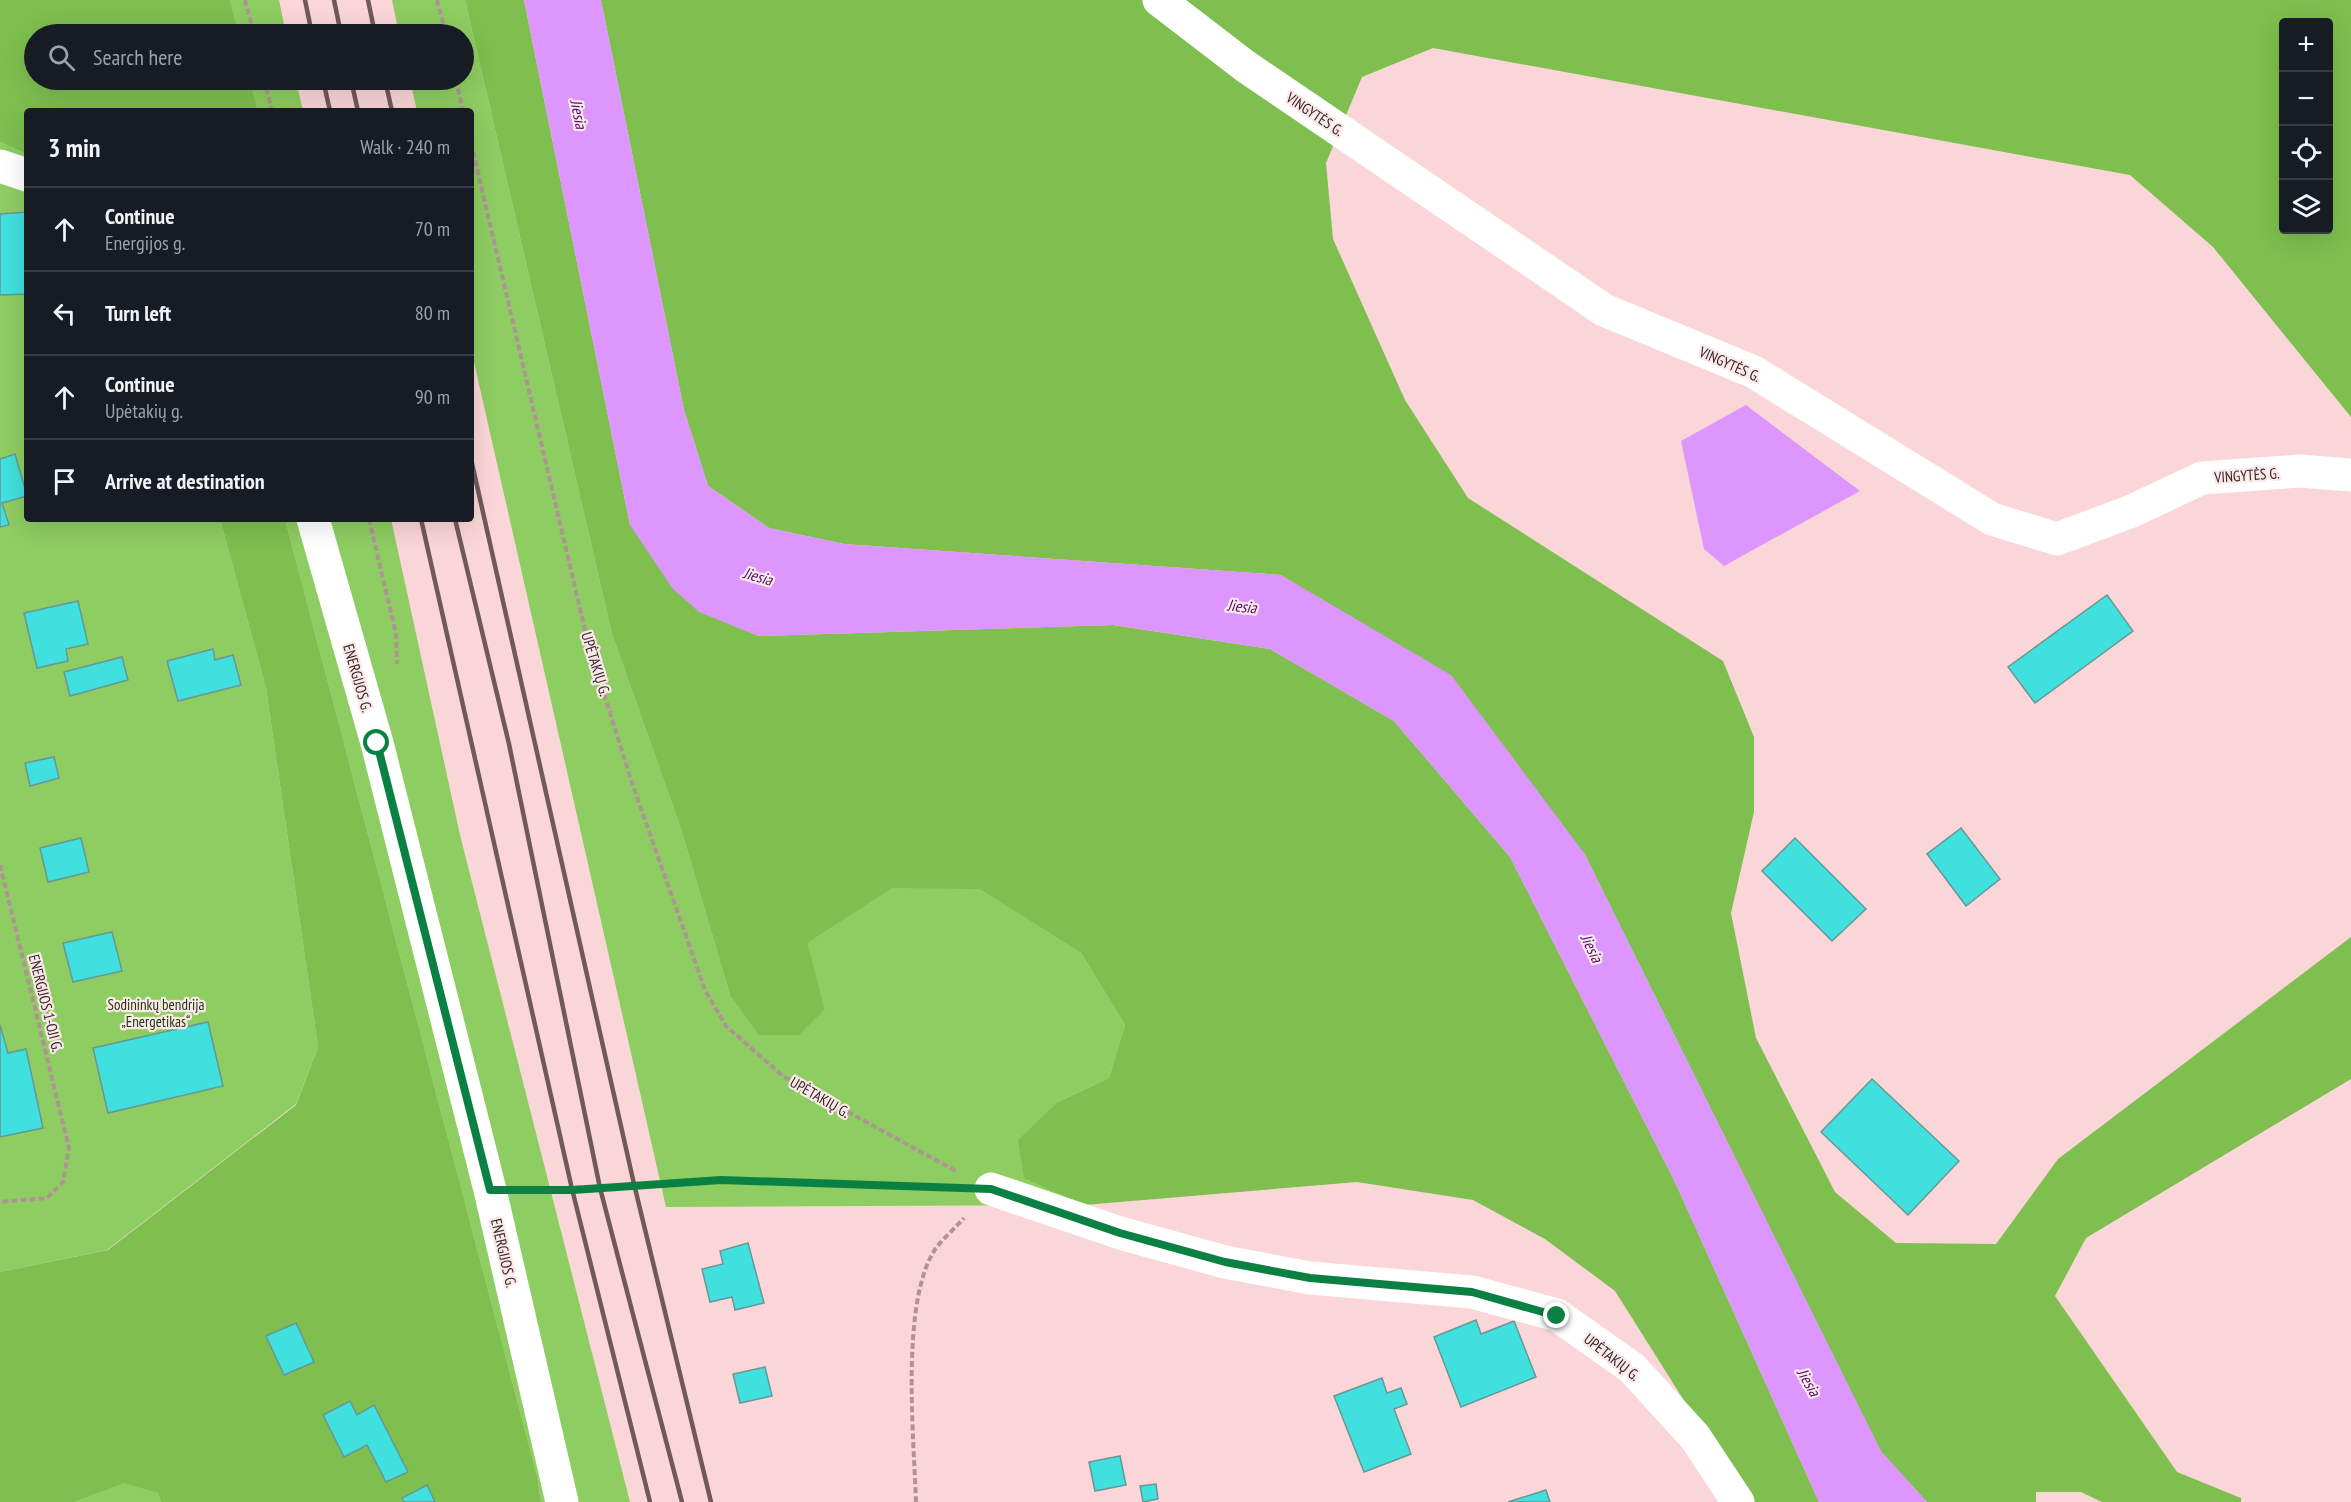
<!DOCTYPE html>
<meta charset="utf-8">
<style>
body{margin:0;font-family:"PT Sans Narrow",sans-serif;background:#242831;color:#f1f3f6}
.controls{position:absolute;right:18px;top:18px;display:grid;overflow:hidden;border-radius:6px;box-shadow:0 6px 24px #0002}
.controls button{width:54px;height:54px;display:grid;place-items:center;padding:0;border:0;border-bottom:2px solid #363941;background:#171b24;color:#f1f3f6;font:30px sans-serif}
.stop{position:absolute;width:18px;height:18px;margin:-14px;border:4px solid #0b8043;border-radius:50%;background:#fff}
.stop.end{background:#0b8043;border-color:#fff;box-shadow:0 2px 6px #0008}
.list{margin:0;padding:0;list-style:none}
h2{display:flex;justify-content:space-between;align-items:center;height:78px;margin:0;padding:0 24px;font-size:26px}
h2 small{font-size:20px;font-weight:400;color:#9ea1a6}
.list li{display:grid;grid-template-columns:39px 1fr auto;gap:18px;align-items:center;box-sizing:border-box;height:84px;padding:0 24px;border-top:2px solid #363941}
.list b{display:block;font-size:22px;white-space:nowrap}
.list p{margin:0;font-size:20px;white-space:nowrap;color:#9ea1a6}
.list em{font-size:20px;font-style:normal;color:#9ea1a6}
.icon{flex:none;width:33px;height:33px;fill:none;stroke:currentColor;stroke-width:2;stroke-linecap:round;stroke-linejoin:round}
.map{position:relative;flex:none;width:2351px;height:1502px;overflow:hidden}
.search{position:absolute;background:#171b24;box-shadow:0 6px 24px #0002;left:24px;top:24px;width:450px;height:66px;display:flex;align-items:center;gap:15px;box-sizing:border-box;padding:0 21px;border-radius:33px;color:#9ea1a6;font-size:22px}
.panel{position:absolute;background:#171b24;box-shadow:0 6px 24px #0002;left:24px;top:108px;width:450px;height:414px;border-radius:6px}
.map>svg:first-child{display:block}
.green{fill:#8ecd61}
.forest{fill:#7ebf4f;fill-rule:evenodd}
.water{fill:#dc96fe}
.building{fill:#40e0de;stroke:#689795;stroke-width:1.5}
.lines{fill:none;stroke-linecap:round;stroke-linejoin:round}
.path{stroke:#b09395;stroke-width:4;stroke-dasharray:6 3;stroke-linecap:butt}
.street{stroke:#fff;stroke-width:33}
.rail{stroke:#70595b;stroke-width:4.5}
.route{stroke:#0b8043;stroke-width:8}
.labels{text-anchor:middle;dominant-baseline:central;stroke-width:4.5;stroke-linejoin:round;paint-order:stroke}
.street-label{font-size:15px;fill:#362527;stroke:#fbe9ea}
.park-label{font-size:15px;fill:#1c3407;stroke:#fbe9ea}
.water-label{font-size:16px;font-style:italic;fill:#510c6b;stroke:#fbe9ea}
</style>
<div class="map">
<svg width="2351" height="1502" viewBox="0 0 2351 1502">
<rect width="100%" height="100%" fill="#fad6d8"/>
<g class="green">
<path d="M230 0H279L286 34H239Z"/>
<path d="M392 0H465L612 634 681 829 730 995 825 1009 806 943 893 888H980L1081 953 1125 1025 1109 1078 1058 1102 1084 1205 666 1207 471 349V111H417L410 80H464V34H399Z"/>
<path d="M250 80H296L303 111H258Z"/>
<path d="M0 142 27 154V519H220L266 688 318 1047 296 1104 107 1250 0 1272Z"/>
<path d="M285 519H391L460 835 630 1502H541L537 1476Z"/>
<path d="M124 1482 158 1493 161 1502H74Z"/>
</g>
<g class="forest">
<path d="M0 0H230L239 34H34V80H250L258 111H27V154L0 142Z"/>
<path d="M465 0H524L630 525 758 636 1113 625 1270 649 1394 721 1510 857 1675 1182 1819 1502H1748L1615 1291 1545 1239 1473 1200 1357 1182 1084 1205 1024 1178 1018 1140 1058 1102 1109 1078 1125 1025 1081 953 980 889 893 888 807 943 825 1009 799 1035H759L730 995 681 829 612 634Z"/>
<path d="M601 0H2351V417L2213 247 2130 175 1433 48 1362 77 1326 163 1333 239 1405 400 1468 498 1723 661 1754 737V812L1731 913 1756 1038 1835 1192 1896 1243 1996 1244 2058 1159 2351 937V1079L2086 1238 2055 1296 2177 1472 2241 1498V1502H2102L2081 1492H2036V1502H1927L1881 1452 1584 853 1281 575 844 544 769 528 708 486 684 410ZM2284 22H2328V230H2284Z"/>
<path d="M220 519H285L537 1476 541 1502H161L158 1493 124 1483 74 1502H0V1272L108 1250 296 1105 318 1047 266 688Z"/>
</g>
<g class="water">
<path d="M524 0H601L684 410 708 486 769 528 844 544 1281 575 1451 675 1584 853 1881 1451 1927 1502H1819L1675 1182 1510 857 1394 721 1270 649 1113 625 758 636 699 612 673 589 630 525Z"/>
<path d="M1746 405 1860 491 1724 566 1704 549 1681 441Z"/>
</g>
<g class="building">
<path d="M27 212V294L0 295V214Z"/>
<path d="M15 454 27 496 2 503 9 525 0 527V459Z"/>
<path d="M2107 595 2133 631 2035 703 2008 667Z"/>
<path d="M78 601 88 644 66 649 68 661 37 668 24 613Z"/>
<path d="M213 649 215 660 233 655 241 685 178 701 167 661Z"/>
<path d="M122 657 128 680 70 696 64 672Z"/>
<path d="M54 757 59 778 30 786 25 763Z"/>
<path d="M1961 828 2000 879 1966 906 1927 854Z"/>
<path d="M81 838 89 872 48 882 40 848Z"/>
<path d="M1795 838 1866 909 1832 941 1762 871Z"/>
<path d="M112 932 122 971 73 982 63 943Z"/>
<path d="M208 1022 223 1086 108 1113 93 1048Z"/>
<path d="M0 1025 8 1053 26 1049 43 1128 0 1137Z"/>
<path d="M1872 1079 1959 1161 1908 1215 1821 1132Z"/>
<path d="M748 1243 764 1303 735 1310 732 1297 710 1302 702 1269 723 1264 720 1251Z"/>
<path d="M1476 1320 1481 1334 1514 1321 1536 1377 1461 1407 1434 1337Z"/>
<path d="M296 1323 314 1362 284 1375 266 1336Z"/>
<path d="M765 1367 772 1396 740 1403 733 1374Z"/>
<path d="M1382 1378 1387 1393 1401 1388 1407 1404 1394 1409 1411 1454 1364 1472 1334 1396Z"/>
<path d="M350 1401 357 1415 374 1405 408 1472 386 1482 367 1445 344 1457 323 1415Z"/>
<path d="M1120 1456 1126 1485 1095 1491 1089 1462Z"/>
<path d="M1156 1484 1158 1499 1143 1502 1140 1486Z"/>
<path d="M427 1485 435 1502H404L402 1498Z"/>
<path d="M1546 1490 1550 1502H1508Z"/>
</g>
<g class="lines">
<g class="path">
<path d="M245 0 254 34"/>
<path d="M437 0 446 34"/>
<path d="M264 80 272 111"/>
<path d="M456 80 463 111"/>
<path d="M471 143 588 643 632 783 705 990 726 1026 784 1077 956 1171"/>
<path d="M369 519 396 634 397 664"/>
<path d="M0 865 69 1148 63 1182 47 1198 0 1202"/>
<path d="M530 1190 721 1180 954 1188"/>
<path d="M916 1502C914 1438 900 1300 936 1248 944 1238 955 1228 964 1218"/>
</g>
<g class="street">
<path d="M1159 0 1245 66 1604 310 1754 372 1992 519 2057 539 2132 511 2202 478 2300 471 2351 475"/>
<path d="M0 166 27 175"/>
<path d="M313 519 377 743 490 1190 562 1502"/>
<path d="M991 1189 1120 1233 1225 1262 1310 1278 1472 1292 1557 1315 1632 1368 1695 1437 1738 1502"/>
</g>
<g class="rail">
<path d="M305 0 312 34"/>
<path d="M334 0 341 34"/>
<path d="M368 0 375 34"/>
<path d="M323 80 330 111"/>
<path d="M351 80 358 111"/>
<path d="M385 80 392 111"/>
<path d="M471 459 634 1184 711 1502"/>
<path d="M421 519 572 1189 650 1502"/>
<path d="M455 519 509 744 600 1188 682 1502"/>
</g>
</g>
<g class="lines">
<path class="route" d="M377 743 490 1190H573L721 1180 991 1189 1120 1233 1225 1262 1310 1278 1472 1292 1557 1316"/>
</g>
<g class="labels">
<g class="street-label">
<text transform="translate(1315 114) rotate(34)">VINGYTĖS G.</text>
<text transform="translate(1730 364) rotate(24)">VINGYTĖS G.</text>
<text transform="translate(2247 475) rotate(-4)">VINGYTĖS G.</text>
<text transform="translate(596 664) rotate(73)">UPĖTAKIŲ G.</text>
<text transform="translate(358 678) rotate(74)">ENERGIJOS G.</text>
<text transform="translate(46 1003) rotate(76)">ENERGIJOS 1-OJI G.</text>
<text transform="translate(820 1097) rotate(30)">UPĖTAKIŲ G.</text>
<text transform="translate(504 1253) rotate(77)">ENERGIJOS G.</text>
<text transform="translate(1612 1357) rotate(38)">UPĖTAKIŲ G.</text>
</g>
<g class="park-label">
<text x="156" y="1004">Sodininkų bendrija<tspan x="156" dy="17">„Energetikas“</tspan></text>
</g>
<g class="water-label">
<text transform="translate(579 114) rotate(79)">Jiesia</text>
<text transform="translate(758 576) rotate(16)">Jiesia</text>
<text transform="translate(1242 606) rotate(6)">Jiesia</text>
<text transform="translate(1592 948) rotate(64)">Jiesia</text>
<text transform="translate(1809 1382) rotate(60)">Jiesia</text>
</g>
</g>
</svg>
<div class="controls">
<button>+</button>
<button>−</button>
<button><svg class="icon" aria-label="locate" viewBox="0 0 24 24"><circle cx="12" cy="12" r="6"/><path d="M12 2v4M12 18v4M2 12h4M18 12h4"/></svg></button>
<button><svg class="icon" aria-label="layers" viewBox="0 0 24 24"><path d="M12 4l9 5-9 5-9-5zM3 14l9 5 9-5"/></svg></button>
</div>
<div class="stop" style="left:377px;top:743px"></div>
<div class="stop end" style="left:1557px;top:1316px"></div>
<div class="search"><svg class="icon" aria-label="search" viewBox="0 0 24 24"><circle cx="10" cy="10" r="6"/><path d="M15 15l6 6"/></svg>Search here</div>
<section class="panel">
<h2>3 min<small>Walk · 240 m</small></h2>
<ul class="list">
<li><svg class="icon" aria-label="ahead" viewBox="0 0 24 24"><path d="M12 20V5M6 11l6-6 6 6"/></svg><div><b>Continue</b><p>Energijos g.</p></div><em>70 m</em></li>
<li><svg class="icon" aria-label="left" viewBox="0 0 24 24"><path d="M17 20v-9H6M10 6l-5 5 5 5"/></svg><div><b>Turn left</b></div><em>80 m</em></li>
<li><svg class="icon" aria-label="ahead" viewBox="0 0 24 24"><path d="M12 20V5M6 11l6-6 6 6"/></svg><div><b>Continue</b><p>Upėtakių g.</p></div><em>90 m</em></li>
<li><svg class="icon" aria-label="arrive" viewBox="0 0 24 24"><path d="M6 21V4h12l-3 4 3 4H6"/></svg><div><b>Arrive at destination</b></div></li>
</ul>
</section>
</div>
